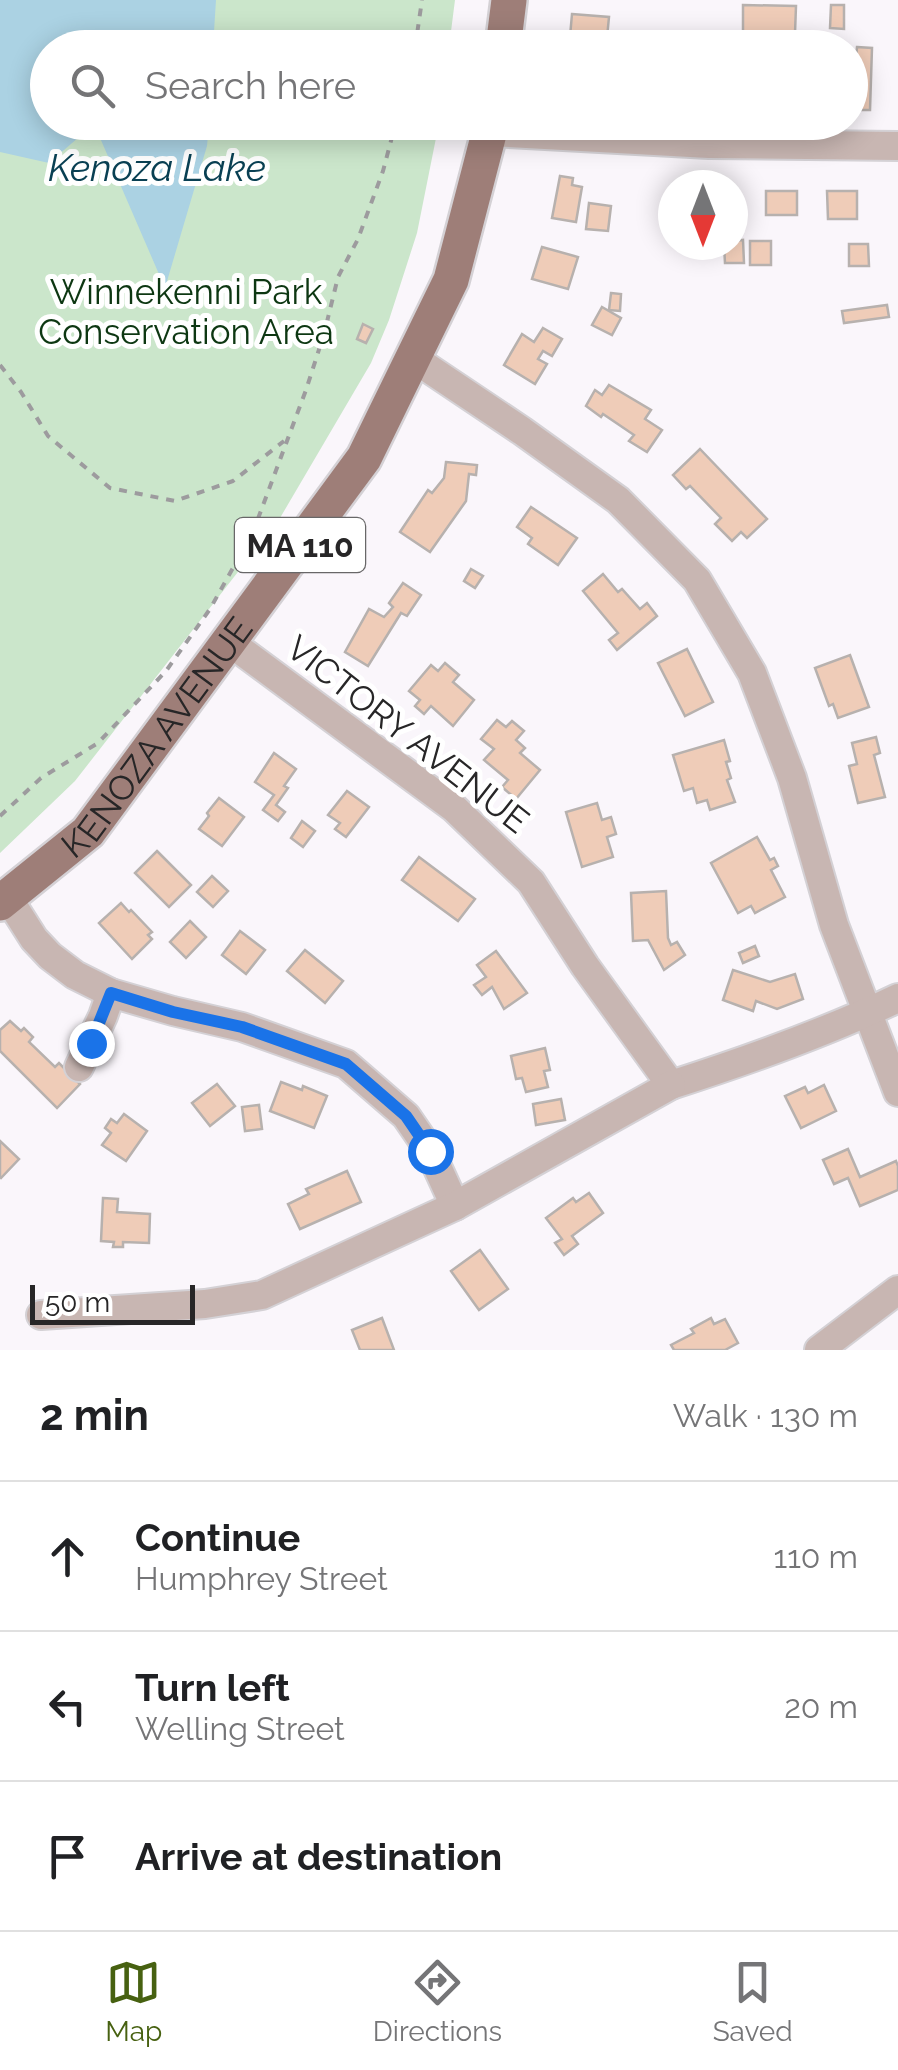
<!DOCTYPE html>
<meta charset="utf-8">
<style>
body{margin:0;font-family:Raleway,sans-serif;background:#f2f2f2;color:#202124}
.compass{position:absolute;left:658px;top:170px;width:90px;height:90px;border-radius:50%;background:#fff;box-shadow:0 5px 25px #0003;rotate:180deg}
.scale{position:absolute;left:30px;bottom:25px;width:165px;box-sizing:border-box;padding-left:10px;border:5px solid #272627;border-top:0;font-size:28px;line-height:35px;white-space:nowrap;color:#272627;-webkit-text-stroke:8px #fff;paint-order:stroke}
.stop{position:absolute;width:30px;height:30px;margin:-22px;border:8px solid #1a73e8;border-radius:50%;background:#fff}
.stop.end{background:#1a73e8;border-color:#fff;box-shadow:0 2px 10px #0008}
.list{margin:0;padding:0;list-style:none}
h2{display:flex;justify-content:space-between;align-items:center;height:130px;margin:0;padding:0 40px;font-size:42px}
h2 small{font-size:32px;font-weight:400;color:#757577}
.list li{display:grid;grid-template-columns:65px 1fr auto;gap:30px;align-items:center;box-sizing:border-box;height:150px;padding:0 40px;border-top:2px solid #e0e0e0}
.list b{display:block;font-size:38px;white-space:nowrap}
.list p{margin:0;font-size:32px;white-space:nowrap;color:#757577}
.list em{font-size:32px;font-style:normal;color:#757577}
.icon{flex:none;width:55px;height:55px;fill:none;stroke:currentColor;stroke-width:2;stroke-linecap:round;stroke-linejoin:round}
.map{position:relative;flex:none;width:898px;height:1350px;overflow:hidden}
.search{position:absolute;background:#fff;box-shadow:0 5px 25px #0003;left:30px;right:30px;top:30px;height:110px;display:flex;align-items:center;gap:25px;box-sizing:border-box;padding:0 35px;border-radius:55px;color:#757577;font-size:38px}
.sheet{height:580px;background:#fff}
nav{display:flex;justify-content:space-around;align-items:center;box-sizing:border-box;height:140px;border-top:2px solid #e0e0e0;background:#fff;font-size:28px;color:#757577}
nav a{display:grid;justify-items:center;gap:5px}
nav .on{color:#476111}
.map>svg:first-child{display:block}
.green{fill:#cbe6cb}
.water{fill:#abd2e3}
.building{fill:#efccb8;stroke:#b7b1ae;stroke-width:2.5}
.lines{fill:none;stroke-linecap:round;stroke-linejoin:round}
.minor-casing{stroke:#d4d1d5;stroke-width:32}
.major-casing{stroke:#d4d1d5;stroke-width:40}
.path{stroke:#9d9b9e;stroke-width:4;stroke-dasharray:8 8;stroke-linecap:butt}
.minor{stroke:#c8b6b2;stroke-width:28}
.major{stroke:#9e7e78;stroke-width:35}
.route{stroke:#1a73e8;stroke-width:12}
.labels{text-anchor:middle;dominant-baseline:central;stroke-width:10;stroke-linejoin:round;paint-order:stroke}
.shield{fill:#fff;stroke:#686768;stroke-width:2.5}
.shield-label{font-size:32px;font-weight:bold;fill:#272627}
.park-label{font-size:35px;fill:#0d3712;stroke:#fff}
.street-label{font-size:35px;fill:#272627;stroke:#fff}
.water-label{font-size:38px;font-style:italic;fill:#094053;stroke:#fff}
</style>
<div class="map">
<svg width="898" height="1350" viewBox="0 0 898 1350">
<rect width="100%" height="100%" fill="#faf6fb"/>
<path class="green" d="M0 0H455L449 47 48 48V122L439 123 417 233 389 320 371 363 280 518 75 781 0 853Z"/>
<path class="water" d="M0 0H216L213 47 48 48V122L209 123 207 146 165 288 94 124 49 163 0 152Z"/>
<g class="building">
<path d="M743 5 796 6 795 33H743Z"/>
<path d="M831 5H844V29L830 28Z"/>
<path d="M572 14 609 17 606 48H569Z"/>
<path d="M857 47 872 48 870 110H850V59H856Z"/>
<path d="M560 176 573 178 572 185 582 187 576 222 552 218Z"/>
<rect x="766" y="191" width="31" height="24"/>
<path d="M827 191H857V219H828Z"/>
<path d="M589 203 611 206 608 231 586 229Z"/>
<path d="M743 240 744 263H725L724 245H733V241Z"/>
<rect x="750" y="241" width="21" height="24"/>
<path d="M849 244H868L869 266H849Z"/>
<path d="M542 247 578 257 568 289 532 279Z"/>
<path d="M611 293 621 294 620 311 609 310Z"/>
<path d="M887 305 889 317 844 323 842 311Z"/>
<path d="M602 307 621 318 612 335 592 325Z"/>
<path d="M363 324 373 329 366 343 357 339Z"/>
<path d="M543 328 562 339 552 356 543 351 538 359 547 364 535 384 504 365 522 334 534 342Z"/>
<path d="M609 385 651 410 645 419 662 430 647 452 629 441 634 435 603 414 601 417 586 406 595 390 602 395Z"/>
<path d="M700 449 767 519 747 538 741 532 732 541 715 524 721 518 690 486 686 489 673 475Z"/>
<path d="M446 462 477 465 476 475 469 474 466 501 430 552 400 532 428 490 432 493 444 478Z"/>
<path d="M531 507 577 538 558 565 528 544 532 538 517 527Z"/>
<path d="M471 569 483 576 475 588 464 581Z"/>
<path d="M603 574 618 592 622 589 640 609 647 603 657 616 617 650 609 640 618 633 583 591Z"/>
<path d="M403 583 421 595 407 616 401 613 368 666 345 652 369 609 384 617 393 607 389 603Z"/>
<path d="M687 649 713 702 685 716 658 663Z"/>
<path d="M850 655 869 707 838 718 833 704 829 706 815 668Z"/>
<path d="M445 663 459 675 453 682 474 700 453 726 431 706 424 714 415 706 420 700 409 691 431 665 438 671Z"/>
<path d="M497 720 506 727 512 721 524 731 516 740 525 748 520 753 540 770 516 799 502 787 508 780 484 760 494 749 481 739Z"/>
<path d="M876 737 880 753 874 755 885 797 858 803 849 766 857 764 852 743Z"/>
<path d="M724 740 730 761 726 762 731 778 727 780 735 802 710 810 707 800 697 803 693 788 684 791 673 755Z"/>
<path d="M274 753 296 769 284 786 288 788 276 805 285 812 278 821 263 810 274 795 255 782Z"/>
<path d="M347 791 369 807 346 837 335 829 340 823 328 815Z"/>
<path d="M219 798 244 817 222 846 199 829 209 816 207 813Z"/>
<path d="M597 803 602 820 611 817 616 834 607 837 613 857 582 867 566 812Z"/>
<path d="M302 821 315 831 303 847 291 838Z"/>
<path d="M757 837 770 860 774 858 778 866 771 870 785 897 755 913 751 906 738 913 711 863Z"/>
<path d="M157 851 191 885 169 907 135 873Z"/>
<path d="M419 857 475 899 458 921 402 880Z"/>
<path d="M212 876 228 891 213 907 197 892Z"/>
<path d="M666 891 668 938 671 945 677 942 685 955 664 970 648 940 633 941 631 893Z"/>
<path d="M121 903 129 912 131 910 152 932 148 935 152 939 132 959 99 923Z"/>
<path d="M190 921 206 937 186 958 170 942Z"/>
<path d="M240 931 265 950 246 974 222 955Z"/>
<path d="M755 946 759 956 743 963 739 953Z"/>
<path d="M305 950 343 981 325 1003 287 971Z"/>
<path d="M496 951 527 993 504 1009 492 987 482 995 474 985 486 977 477 965Z"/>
<path d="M733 970 770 982 795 974 803 999 777 1009 756 1001 753 1011 723 1000Z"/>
<path d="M10 1021 21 1031 24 1028 33 1037 29 1042 55 1067 59 1063 80 1084 57 1108 0 1051V1030Z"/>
<path d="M545 1048 550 1070 544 1071 548 1087 526 1092 522 1078 516 1079 511 1056Z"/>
<path d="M281 1082 302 1090 303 1086 327 1096 314 1128 270 1111Z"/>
<path d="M217 1084 235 1106 210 1126 192 1103Z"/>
<path d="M824 1085 836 1111 801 1128 785 1096 805 1087 808 1093Z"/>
<path d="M561 1099 565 1120 536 1125 533 1104Z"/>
<path d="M259 1105 262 1129 245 1131 242 1107Z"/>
<path d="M124 1114 147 1131 126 1161 102 1145 111 1133 105 1128 111 1119 117 1123Z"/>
<path d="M0 1141 19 1159 1 1178 0 1177Z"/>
<path d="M848 1149 860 1177 896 1161 898 1166V1190L860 1206 848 1178 834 1184 823 1160Z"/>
<path d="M347 1171 361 1202 300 1229 288 1204 309 1194 306 1189Z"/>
<path d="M589 1193 603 1213 572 1236 578 1244 564 1255 555 1243 562 1239 546 1218 573 1198 576 1202Z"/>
<path d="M103 1198 118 1199 117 1212 150 1214 149 1243 123 1242V1247H113L114 1242 101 1241Z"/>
<path d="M480 1250 508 1289 479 1310 451 1271Z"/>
<path d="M382 1318 394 1350H360L352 1330Z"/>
<path d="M711 1318 714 1324 725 1319 738 1343 725 1350H674L671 1345 694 1333 691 1329Z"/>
</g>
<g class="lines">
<defs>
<g id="minor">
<path d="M491 132 709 144 898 146"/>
<path d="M413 358 522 431 618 500 697 580 752 673 792 778 834 925 898 1092"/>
<path d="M228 641 454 808 531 882 585 966 671 1085C749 1060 825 1033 898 998"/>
<path d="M8 898 34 939 50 956 75 975 111 993 173 1011 242 1027 346 1064 406 1116 430 1151 455 1206"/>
<path d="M79 1067 103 1016 111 993"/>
<path d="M41 1315 205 1304 262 1295 455 1206 671 1085"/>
<path d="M819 1350 898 1290"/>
</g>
<g id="major">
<path d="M503 48 509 0"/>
<path id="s1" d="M0 903 88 832 364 458 451 280 492 122"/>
</g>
</defs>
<use href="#minor" class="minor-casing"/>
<use href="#major" class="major-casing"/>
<g class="path">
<path d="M415 48 422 0"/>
<path d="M0 365 21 392 48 436 110 488 175 501 233 481 284 441"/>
<path d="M0 816 41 778 98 743 166 671 210 609 253 532 306 390 324 334 338 277 358 239 383 171 396 122"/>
</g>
<use href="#minor" class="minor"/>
<use href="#major" class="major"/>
</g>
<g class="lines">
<path class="route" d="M91 1043 111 993 173 1012 242 1027 346 1064 406 1116 430 1151"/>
</g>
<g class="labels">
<rect class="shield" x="235" y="518" width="130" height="54" rx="8"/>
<g class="shield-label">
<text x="300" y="545">MA 110</text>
</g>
<g class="park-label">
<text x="186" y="291">Winnekenni Park<tspan x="186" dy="40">Conservation Area</tspan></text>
</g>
<g class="street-label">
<text stroke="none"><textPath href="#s1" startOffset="230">KENOZA AVENUE</textPath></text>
<text transform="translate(408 734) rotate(38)">VICTORY AVENUE</text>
</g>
<g class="water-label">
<text x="157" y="167">Kenoza Lake</text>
</g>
</g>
</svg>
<svg class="compass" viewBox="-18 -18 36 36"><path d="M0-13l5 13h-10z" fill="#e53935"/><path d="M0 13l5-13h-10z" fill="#757577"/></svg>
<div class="scale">50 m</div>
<div class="stop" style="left:430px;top:1151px"></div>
<div class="stop end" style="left:91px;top:1043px"></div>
<div class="search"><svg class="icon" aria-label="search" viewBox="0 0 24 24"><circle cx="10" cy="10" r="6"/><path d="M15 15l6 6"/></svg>Search here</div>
</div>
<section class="sheet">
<h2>2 min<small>Walk · 130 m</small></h2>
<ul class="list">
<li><svg class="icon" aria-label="ahead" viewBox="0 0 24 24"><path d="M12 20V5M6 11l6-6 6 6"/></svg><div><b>Continue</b><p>Humphrey Street</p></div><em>110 m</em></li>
<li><svg class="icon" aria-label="left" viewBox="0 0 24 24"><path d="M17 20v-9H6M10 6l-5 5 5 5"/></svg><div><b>Turn left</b><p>Welling Street</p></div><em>20 m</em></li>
<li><svg class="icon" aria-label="arrive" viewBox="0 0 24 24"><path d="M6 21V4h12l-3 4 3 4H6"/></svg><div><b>Arrive at destination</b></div></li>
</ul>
</section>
<nav>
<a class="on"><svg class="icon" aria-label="map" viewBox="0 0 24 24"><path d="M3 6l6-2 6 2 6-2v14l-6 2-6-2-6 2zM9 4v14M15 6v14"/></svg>Map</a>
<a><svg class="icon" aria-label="directions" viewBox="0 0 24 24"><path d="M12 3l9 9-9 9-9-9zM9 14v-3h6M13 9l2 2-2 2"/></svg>Directions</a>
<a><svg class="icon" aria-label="saved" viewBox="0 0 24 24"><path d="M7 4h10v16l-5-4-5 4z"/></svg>Saved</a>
</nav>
